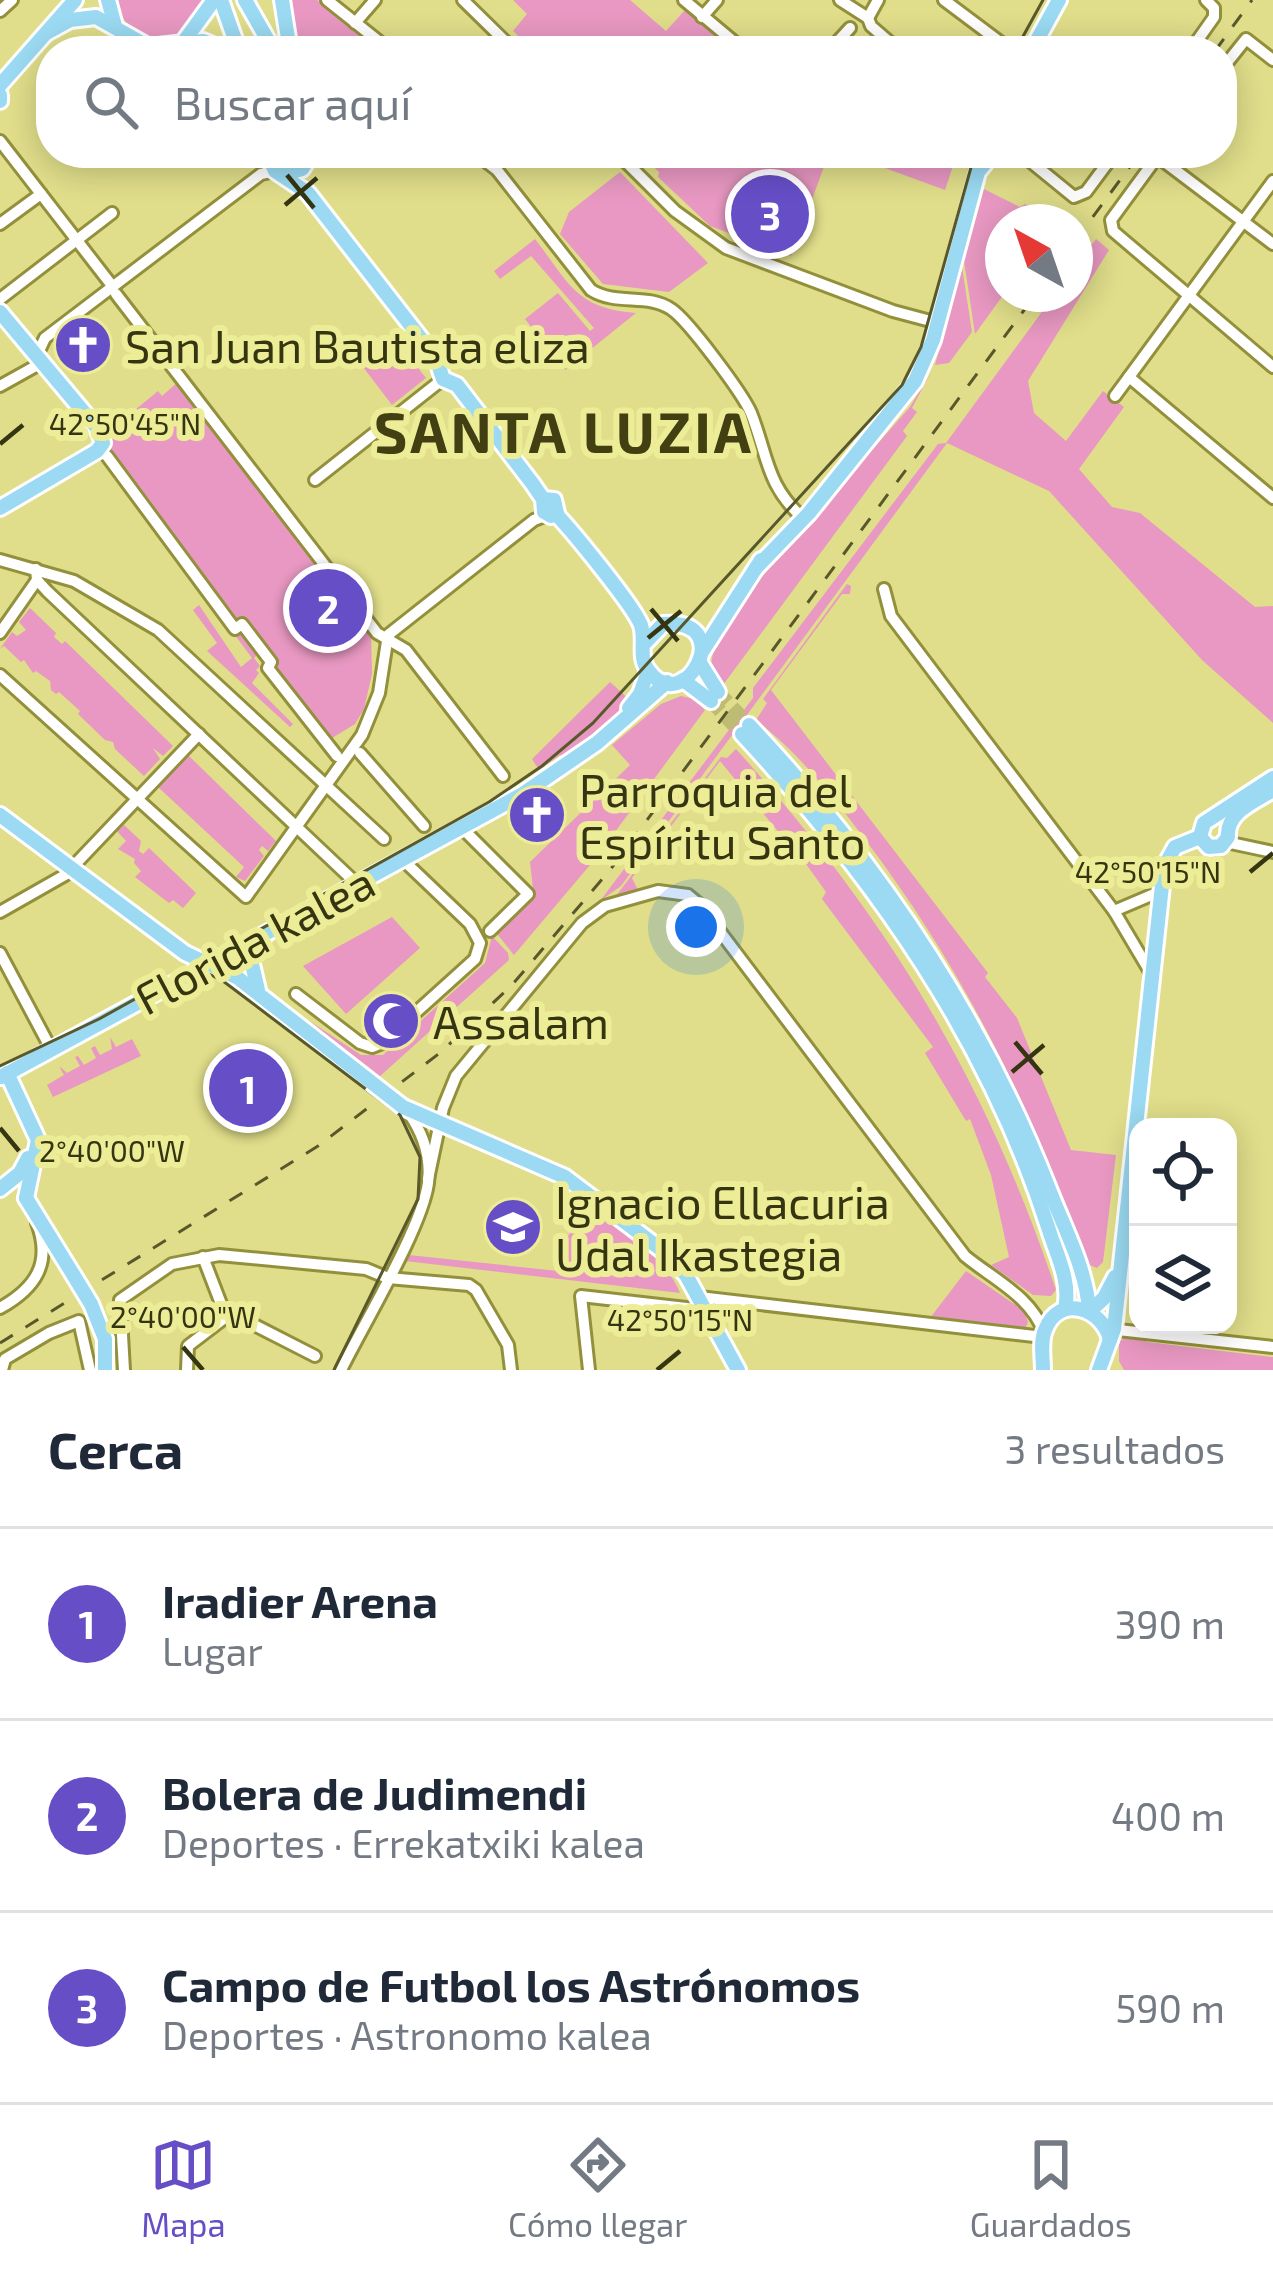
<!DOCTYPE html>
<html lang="es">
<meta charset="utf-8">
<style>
body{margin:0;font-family:"Exo 2",sans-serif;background:#f2f2f3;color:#1f2937}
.controls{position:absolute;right:36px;bottom:36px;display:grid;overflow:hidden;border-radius:24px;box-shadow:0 6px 30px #0003}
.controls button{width:108px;height:108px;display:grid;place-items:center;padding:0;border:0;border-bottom:3px solid #e0e1e3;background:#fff;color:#1f2937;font:60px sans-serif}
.compass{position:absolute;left:985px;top:204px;width:108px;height:108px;border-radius:50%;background:#fff;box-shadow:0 6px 30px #0003;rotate:320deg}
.you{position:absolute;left:696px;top:927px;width:42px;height:42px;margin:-30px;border:9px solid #fff;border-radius:50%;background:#1a73e8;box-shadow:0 0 0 18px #1a73e833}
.badge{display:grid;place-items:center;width:78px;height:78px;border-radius:50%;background:#664ec7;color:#fff;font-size:39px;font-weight:700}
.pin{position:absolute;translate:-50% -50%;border:6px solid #fff;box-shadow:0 3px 12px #0006}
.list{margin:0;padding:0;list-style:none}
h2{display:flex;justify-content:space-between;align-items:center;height:156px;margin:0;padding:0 48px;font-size:51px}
h2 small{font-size:39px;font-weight:400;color:#747a83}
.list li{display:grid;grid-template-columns:78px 1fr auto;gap:36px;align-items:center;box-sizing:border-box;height:192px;padding:0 48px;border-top:3px solid #e0e1e3}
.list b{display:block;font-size:45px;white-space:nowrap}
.list p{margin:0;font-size:39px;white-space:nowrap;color:#747a83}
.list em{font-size:39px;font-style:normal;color:#747a83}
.icon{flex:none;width:66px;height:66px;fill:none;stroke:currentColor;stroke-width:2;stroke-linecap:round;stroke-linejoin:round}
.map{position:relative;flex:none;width:1273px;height:1370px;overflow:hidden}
.search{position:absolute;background:#fff;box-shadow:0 6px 30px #0003;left:36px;right:36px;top:36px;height:132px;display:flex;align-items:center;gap:30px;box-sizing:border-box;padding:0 42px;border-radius:48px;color:#747a83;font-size:45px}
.sheet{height:732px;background:#fff}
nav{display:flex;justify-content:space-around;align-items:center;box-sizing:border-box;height:168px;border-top:3px solid #e0e1e3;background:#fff;font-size:33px;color:#747a83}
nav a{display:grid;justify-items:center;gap:6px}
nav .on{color:#664ec7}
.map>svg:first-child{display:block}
.green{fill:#e898c2}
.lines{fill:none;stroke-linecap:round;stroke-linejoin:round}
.major-tunnel{stroke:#bebc72;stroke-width:14;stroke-dasharray:14 7;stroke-linecap:butt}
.minor-casing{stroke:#93903c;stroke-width:16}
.major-casing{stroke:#fff;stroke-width:20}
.minor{stroke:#fff;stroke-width:10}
.major{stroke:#9bdaf2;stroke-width:14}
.tram{stroke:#59582a;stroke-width:3}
.rail{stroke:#59582a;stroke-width:3;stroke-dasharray:15 15;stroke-linecap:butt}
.major-bridge-casing{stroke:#fff;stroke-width:20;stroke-linecap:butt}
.major-bridge{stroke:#9bdaf2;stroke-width:14}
.ticks{fill:none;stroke:#363511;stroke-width:4.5}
.labels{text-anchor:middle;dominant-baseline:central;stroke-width:12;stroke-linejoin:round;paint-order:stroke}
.poi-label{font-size:45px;fill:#363511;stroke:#edec97;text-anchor:start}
.street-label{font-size:45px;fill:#363511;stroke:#edec97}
.district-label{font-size:57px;font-weight:bold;letter-spacing:3px;fill:#424013;stroke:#edec97}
.ticks-label{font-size:30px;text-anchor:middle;fill:#363511;stroke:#edec97;stroke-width:12;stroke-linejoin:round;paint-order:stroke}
</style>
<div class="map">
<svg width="1273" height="1370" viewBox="0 0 1273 1370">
<rect width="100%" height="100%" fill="#e0de8a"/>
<g class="green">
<path d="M115 0H206L182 34C151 48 124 32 115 0Z"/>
<path d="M292 0H317L381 51H297Z"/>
<path d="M513 0H630L666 31 685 10 735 51H534L513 31 527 14Z"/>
<path d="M639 153H671L688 159 690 153 828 156 791 256 710 226 658 177 659 172Z"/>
<path d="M844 153H953L956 157 945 190Z"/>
<path d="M620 172 708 263 669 292 603 284 560 234 569 212Z"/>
<path d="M984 189 1020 207 1025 204 1055 222H1003L1004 294 975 334 964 261Z"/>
<path d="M535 239C570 284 575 308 636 313L565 370 525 319 558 293 590 331 594 328 531 256 500 279 494 271Z"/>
<path d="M1096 239 1109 250 1028 381 1034 413 1066 441 1103 391 1124 407 1079 469 1112 507 1140 513 1255 607 1273 606V723L1202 660 1049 491 947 443 621 886 600 901 753 698V688L938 444 946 443 1055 294H1075V267Z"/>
<path d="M962 267 972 332 949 363 935 365Z"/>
<path d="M397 341 426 378 392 405 363 367Z"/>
<path d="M931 372 912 408 917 412 903 431 907 436 723 685 711 664 715 643 772 563 910 407Z"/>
<path d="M178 382 269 499 272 512 280 513 371 632 372 674 364 709 355 724 324 743 262 671 269 662 260 652 254 658 260 666 256 670 259 673 252 683 293 724 290 727 207 651 217 643 193 610 199 605 241 667 252 658 101 455 106 434 158 391 162 396Z"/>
<path d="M847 584 851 586 850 594H842L771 690 988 973 985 977 1017 1018 1071 1150 1116 1155 1103 1262 1097 1268 1087 1264C1034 1112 965 972 867 842 835 799 799 753 756 720L767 703 763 699Z"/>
<path d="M30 608 56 633 54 637 62 644 65 641 173 746 163 756 153 748 160 759 144 776 115 749 113 742 105 740 78 714 80 711 59 692 56 694 51 690 50 681 36 671 33 673 24 660 21 662 4 646 0 649 12 632 17 636 26 630 19 622Z"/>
<path d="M610 682 632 702 564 758 560 755 539 770 532 759Z"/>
<path d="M681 696 694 699 705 710 595 859 514 955 494 930 533 889 530 862 630 765 612 745 661 704Z"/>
<path d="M736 749C887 917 984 1076 1056 1290L1051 1296 1033 1295 991 1265 1009 1257 991 1175 970 1119 966 1121 925 1053 933 1047 822 899 826 892 784 833 781 835 720 761 632 878 638 890 616 896 721 757 727 758Z"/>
<path d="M188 755 276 841 268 851 262 846 259 850 264 856 245 881 236 877 244 867 158 787Z"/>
<path d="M124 825 141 841 139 851 143 854 149 848 196 893 183 908 173 900 169 903 135 877 141 871 134 863 135 859 118 849 126 841 117 831Z"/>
<path d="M392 917 420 948 346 1014 303 966Z"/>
<path d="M492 936 508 953 509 960 379 1077 308 1020 361 1055H383L485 963Z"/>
<path d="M110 1037 116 1047 132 1039 141 1056 53 1097 47 1085 64 1075 59 1066 67 1073 80 1066 75 1057 78 1056 84 1065 96 1058 91 1048 95 1046 100 1055 112 1049Z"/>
<path d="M583 1204C615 1228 666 1255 680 1293L405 1261 409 1255 558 1271 561 1246 571 1232 580 1233 584 1220 576 1217Z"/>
<path d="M966 1271 1024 1311 1028 1322 1025 1329 930 1318Z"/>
<path d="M1128 1335H1143L1147 1342 1273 1357V1370H1124L1119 1361V1342Z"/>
</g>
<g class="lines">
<g class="major-tunnel">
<path d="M718 692 749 725"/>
<path d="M711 701 742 734"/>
</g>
<defs>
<g id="minor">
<path d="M327 0 391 51"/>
<path d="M463 0 515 51"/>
<path d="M684 0 745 51"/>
<path d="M840 0 868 18 871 26 900 51"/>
<path d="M944 0 1012 51"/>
<path d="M0 11 12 0"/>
<path d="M702 17 717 0"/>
<path d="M868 18 878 0"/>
<path d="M355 23 375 0"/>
<path d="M829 51 850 28"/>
<path d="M1190 51 1214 17V8L1206 0"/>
<path d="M1222 69 1246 39 1273 60"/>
<path d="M0 141 113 287"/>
<path d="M475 153 497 170 591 290C616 306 648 293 671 309 688 320 743 394 751 413 768 456 766 486 804 519"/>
<path d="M617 153 675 211 726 248 893 311 938 323"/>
<path d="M1020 153 1074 197 1086 192 1115 153"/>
<path d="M1160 153 1111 220 1113 231 1273 367"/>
<path d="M1162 160 1273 244"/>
<path d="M0 224 41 194"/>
<path d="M116 294 377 633 406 650 503 776"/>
<path d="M0 299 112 213"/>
<path d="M37 355 45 338 261 174 275 171"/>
<path d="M1129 377 1273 498"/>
<path d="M0 386 43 362"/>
<path d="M1115 396 1273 181"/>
<path d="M107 456 235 629 242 624 271 662 268 668 337 756"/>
<path d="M315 480 443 379"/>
<path d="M0 560 74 581 158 630 384 839"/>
<path d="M36 569 37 580 47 591 358 885"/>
<path d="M884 589 891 616 1114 911 1152 975"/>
<path d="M0 633 37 580"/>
<path d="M0 675 246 897 362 735 379 693 388 635 534 520 547 515"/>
<path d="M360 753 424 826"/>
<path d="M465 831 528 894 490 931"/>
<path d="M1226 842 1273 852"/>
<path d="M1114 911 1161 891"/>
<path d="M0 912 65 875 199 734"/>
<path d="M0 953 51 1049"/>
<path d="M296 994 360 1043 372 1047 382 1043 475 959 480 943 470 924 402 859"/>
<path d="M428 1179 443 1108 456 1076 582 923 605 906 658 891 688 895 700 905 965 1256C993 1279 1032 1297 1044 1333"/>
<path d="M203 1257 223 1309 315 1356"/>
<path d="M699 1297 1043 1337"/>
<path d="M0 1308C36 1288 52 1263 37 1223"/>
<path d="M1109 1329 1273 1347"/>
<path d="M2 1370 5 1359 49 1333 79 1321 90 1370"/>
<path d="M124 1370 120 1300 172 1264 219 1255 366 1269 388 1278 469 1285 476 1290 508 1345 511 1370"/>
<path d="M187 1370 188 1346 231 1313"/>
<path d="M341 1370C363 1325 422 1228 428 1183 431 1157 423 1133 408 1112"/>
<path d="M589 1370 581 1296 695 1309 703 1306"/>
</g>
<g id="major">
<path d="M108 0 115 26"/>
<path d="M221 0 239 51"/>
<path d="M245 0 274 51"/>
<path d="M282 0 290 51"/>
<path d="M48 32 70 20 96 17 149 47 203 41 227 51"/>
<path d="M182 44 214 0"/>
<path d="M1031 51 1059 0"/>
<path d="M0 85 75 0"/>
<path d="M0 95V101"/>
<path d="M267 153 275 171 308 193 436 358 443 379 457 385 532 483 543 499 544 512 551 516 557 513 554 500 543 499"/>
<path d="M973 153 986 157 1001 153"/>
<path d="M282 175 302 169 312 153"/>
<path d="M0 312 97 428 103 443 97 451 0 508"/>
<path d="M556 514C573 532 633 605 641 625 646 641 638 657 648 670 684 721 740 617 663 624L644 644"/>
<path d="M756 568 809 513 915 381 933 340 978 172 991 156"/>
<path d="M702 652 761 560"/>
<path d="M700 663 718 692"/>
<path d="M683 680 711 701"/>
<path d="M629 708 640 694 648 671"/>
<path d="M749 725C878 862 980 1013 1049 1189 1064 1228 1086 1268 1089 1310"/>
<path d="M742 734C876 879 989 1040 1049 1230 1057 1256 1071 1281 1065 1309"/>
<path d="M0 815 185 953 238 978 371 1082"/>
<path d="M1200 837 1209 847 1221 846 1228 837C1226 812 1254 802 1273 790"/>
<path d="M1200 837 1204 823 1273 778"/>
<path d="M258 990 251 960 263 939"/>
<path d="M7 1073 38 1140 26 1198"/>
<path d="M1 1077 521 795 597 743 667 682"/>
<path d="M403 1107 565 1177 667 1254 686 1275 738 1370"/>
<path d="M0 1189 20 1173 28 1158"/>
<path d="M26 1198 74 1276"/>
<path d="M91 1304 105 1339V1370"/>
<path d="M1090 1311 1104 1298 1115 1277"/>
<path d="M1043 1370C1043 1357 1040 1342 1045 1330 1059 1293 1103 1308 1110 1340"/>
<path d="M1099 1370 1114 1329 1164 867 1175 847 1200 837"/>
</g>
</defs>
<use href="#minor" class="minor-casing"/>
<use href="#major" class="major-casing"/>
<use href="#minor" class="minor"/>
<use href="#major" class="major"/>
<g class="tram">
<path d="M1015 51 1043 0"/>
<path d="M181 969 205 972 223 981 400 1115 420 1157 418 1199 334 1370"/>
<path d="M0 1066 99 1019 489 802 542 766 593 723 902 385 921 347 975 153"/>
</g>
<g class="rail">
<path d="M1215 51 1252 0"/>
<path d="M1075 241 1140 153"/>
<path d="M0 1343 318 1146 441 1052 512 985 610 870 1036 294"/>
</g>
<defs>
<g id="major-bridge">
<path d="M371 1082 403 1107"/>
<path d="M74 1276 91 1304"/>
</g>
</defs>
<use href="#major-bridge" class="major-bridge-casing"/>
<use href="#major-bridge" class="major-bridge"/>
</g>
<path class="ticks" d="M287 175 314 208M285 205 317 178M0 444 23 425M651 609 678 641M648 638 681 611M1250 872 1273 853M1015 1042 1042 1074M1012 1072 1044 1045M0 1128 19 1151M183 1347 203 1370M657 1370 680 1351"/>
<defs>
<symbol id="church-disc" viewBox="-11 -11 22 22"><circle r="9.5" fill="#664ec7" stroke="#edec97"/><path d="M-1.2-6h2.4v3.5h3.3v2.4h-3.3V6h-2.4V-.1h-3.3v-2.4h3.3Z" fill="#fff"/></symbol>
<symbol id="mosque-disc" viewBox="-11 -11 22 22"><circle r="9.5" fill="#664ec7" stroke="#edec97"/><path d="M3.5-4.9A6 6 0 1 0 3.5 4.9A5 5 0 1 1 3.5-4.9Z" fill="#fff"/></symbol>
<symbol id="university-disc" viewBox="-11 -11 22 22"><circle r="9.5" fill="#664ec7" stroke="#edec97"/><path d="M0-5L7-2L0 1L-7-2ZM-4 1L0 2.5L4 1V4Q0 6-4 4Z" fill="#fff"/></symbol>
</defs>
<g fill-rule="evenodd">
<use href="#church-disc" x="50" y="312" width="66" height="66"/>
<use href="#church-disc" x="504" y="782" width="66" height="66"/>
<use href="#mosque-disc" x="358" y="988" width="66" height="66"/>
<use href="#university-disc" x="480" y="1194" width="66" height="66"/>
</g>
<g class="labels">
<g class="poi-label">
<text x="125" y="345">San Juan Bautista eliza</text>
<text x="579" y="789">Parroquia del<tspan x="579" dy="52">Espíritu Santo</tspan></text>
<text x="433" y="1021">Assalam</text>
<text x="555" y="1201">Ignacio Ellacuria<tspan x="555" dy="52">Udal Ikastegia</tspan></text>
</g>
<g class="street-label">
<text transform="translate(254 939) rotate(-28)">Florida kalea</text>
</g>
<g class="district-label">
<text x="564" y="430">SANTA LUZIA</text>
</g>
</g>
<g class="ticks-label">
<text x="125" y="435">42°50'45"N</text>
<text x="1148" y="883">42°50'15"N</text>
<text x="112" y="1162">2°40'00"W</text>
<text x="183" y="1328">2°40'00"W</text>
<text x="680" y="1331">42°50'15"N</text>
</g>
</svg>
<div class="controls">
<button><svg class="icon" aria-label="locate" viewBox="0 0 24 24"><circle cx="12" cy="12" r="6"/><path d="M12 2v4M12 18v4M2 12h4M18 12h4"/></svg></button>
<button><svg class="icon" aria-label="layers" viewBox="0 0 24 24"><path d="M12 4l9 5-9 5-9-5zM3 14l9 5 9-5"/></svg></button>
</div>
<svg class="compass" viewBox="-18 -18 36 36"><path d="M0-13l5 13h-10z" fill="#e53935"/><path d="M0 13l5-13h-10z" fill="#747a83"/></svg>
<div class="you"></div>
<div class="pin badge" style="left:248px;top:1088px">1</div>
<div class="pin badge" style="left:328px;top:608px">2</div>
<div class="pin badge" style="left:770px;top:214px">3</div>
<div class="search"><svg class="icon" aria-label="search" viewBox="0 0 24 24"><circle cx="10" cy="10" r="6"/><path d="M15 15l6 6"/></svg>Buscar aquí</div>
</div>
<section class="sheet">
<h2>Cerca<small>3 resultados</small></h2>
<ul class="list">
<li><span class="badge">1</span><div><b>Iradier Arena</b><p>Lugar</p></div><em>390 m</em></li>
<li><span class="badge">2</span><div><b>Bolera de Judimendi</b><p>Deportes · Errekatxiki kalea</p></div><em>400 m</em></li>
<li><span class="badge">3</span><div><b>Campo de Futbol los Astrónomos</b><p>Deportes · Astronomo kalea</p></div><em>590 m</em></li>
</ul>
</section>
<nav>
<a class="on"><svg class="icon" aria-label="map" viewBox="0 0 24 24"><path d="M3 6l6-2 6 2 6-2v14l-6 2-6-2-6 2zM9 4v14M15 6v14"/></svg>Mapa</a>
<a><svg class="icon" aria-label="directions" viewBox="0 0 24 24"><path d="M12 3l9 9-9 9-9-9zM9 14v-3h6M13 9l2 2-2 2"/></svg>Cómo llegar</a>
<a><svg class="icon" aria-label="saved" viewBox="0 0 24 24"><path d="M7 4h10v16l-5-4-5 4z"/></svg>Guardados</a>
</nav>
